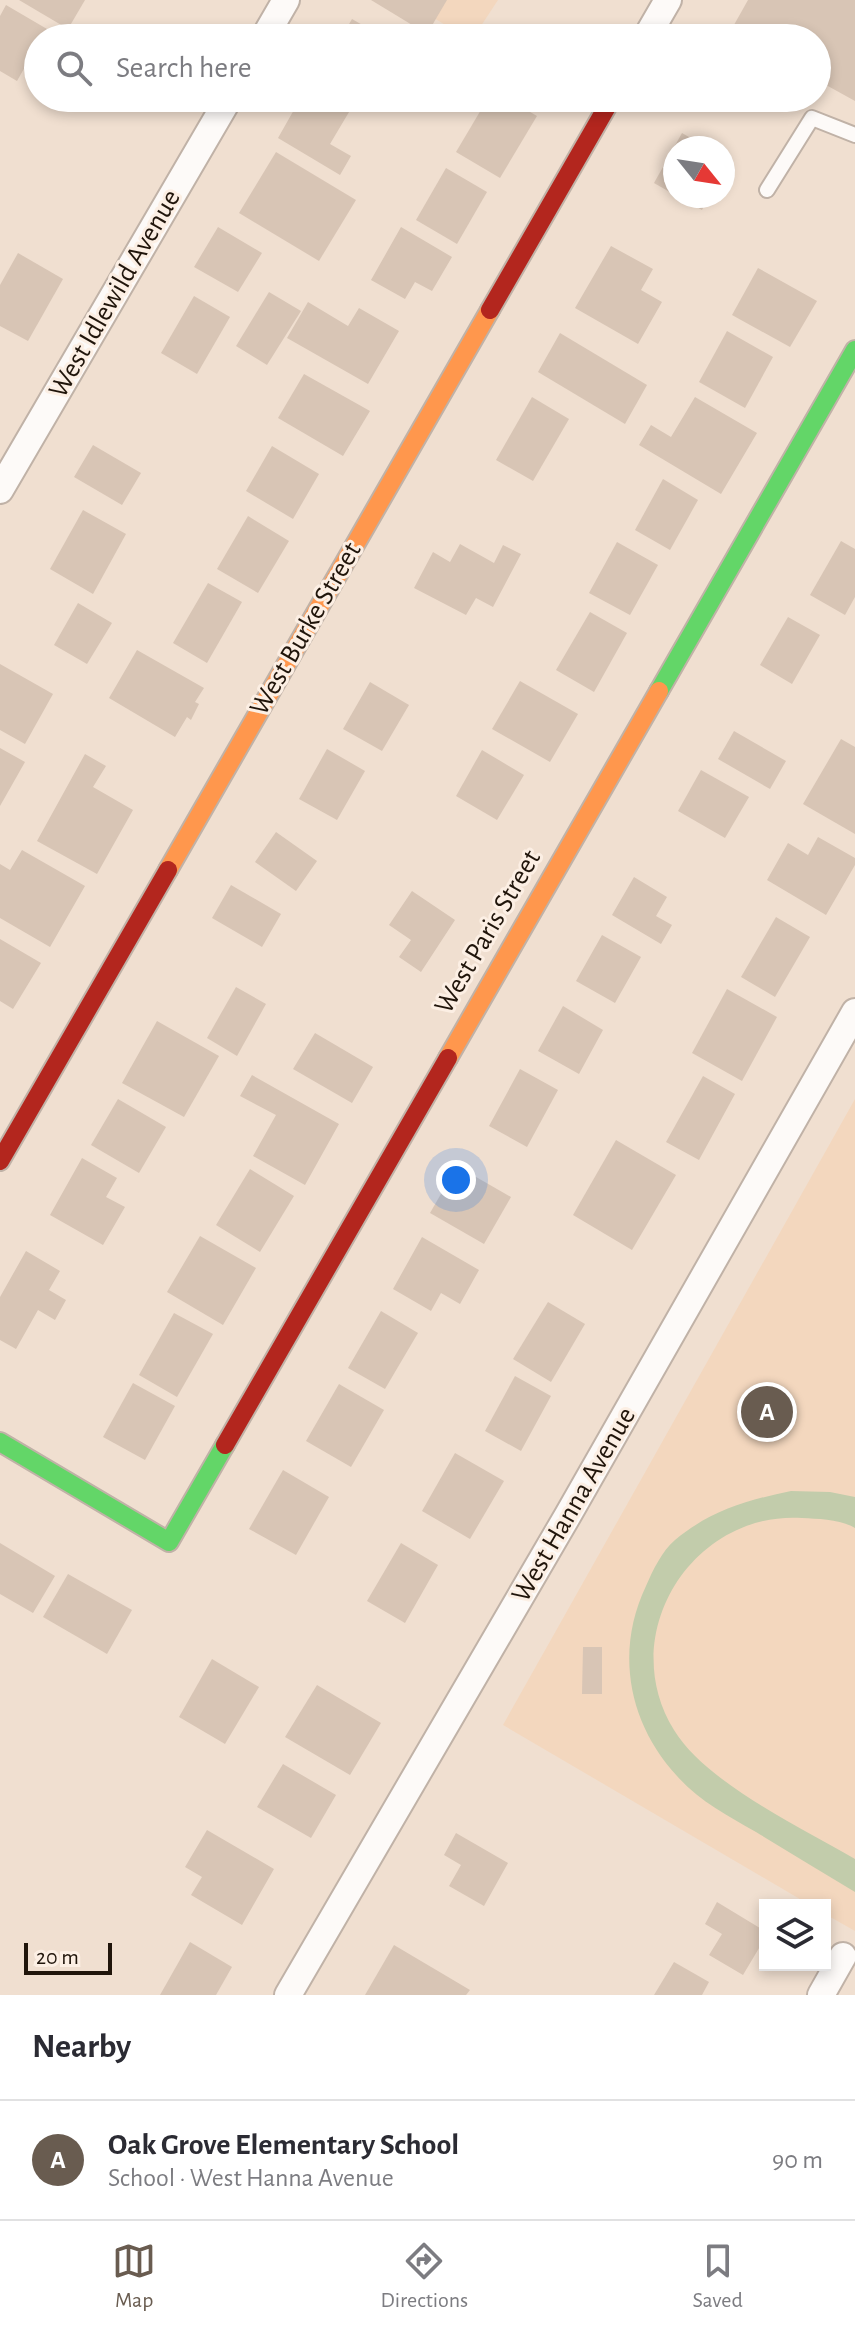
<!DOCTYPE html>
<meta charset="utf-8">
<style>
body{margin:0;font-family:"Alegreya Sans",sans-serif;background:#f7f7f7;color:#2b2b33}
.controls{position:absolute;right:24px;bottom:24px;display:grid;overflow:hidden;border-radius:0px;box-shadow:0 4px 12px #0003}
.controls button{width:72px;height:72px;display:grid;place-items:center;padding:0;border:0;border-bottom:2px solid #e1e1e2;background:#fff;color:#2b2b33;font:40px sans-serif}
.compass{position:absolute;left:663px;top:136px;width:72px;height:72px;border-radius:50%;background:#fff;box-shadow:0 4px 12px #0003;rotate:120deg}
.scale{position:absolute;left:24px;bottom:20px;width:88px;box-sizing:border-box;padding-left:8px;border:4px solid #20150b;border-top:0;font-size:22px;line-height:28px;white-space:nowrap;color:#20150b;-webkit-text-stroke:6px #fcefe4;paint-order:stroke}
.you{position:absolute;left:456px;top:1180px;width:28px;height:28px;margin:-20px;border:6px solid #fff;border-radius:50%;background:#1a73e8;box-shadow:0 0 0 12px #1a73e833}
.badge{display:grid;place-items:center;width:52px;height:52px;border-radius:50%;background:#695c50;color:#fff;font-size:26px;font-weight:700}
.pin{position:absolute;translate:-50% -50%;border:4px solid #fff;box-shadow:0 2px 8px #0006}
.list{margin:0;padding:0;list-style:none}
h2{display:flex;justify-content:space-between;align-items:center;height:104px;margin:0;padding:0 32px;font-size:34px}
h2 small{font-size:26px;font-weight:400;color:#7c7c81}
.list li{display:grid;grid-template-columns:52px 1fr auto;gap:24px;align-items:center;box-sizing:border-box;height:120px;padding:0 32px;border-top:2px solid #e1e1e2}
.list b{display:block;font-size:30px;white-space:nowrap}
.list p{margin:0;font-size:26px;white-space:nowrap;color:#7c7c81}
.list em{font-size:26px;font-style:normal;color:#7c7c81}
.icon{flex:none;width:44px;height:44px;fill:none;stroke:currentColor;stroke-width:2;stroke-linecap:round;stroke-linejoin:round}
.map{position:relative;flex:none;width:855px;height:1995px;overflow:hidden}
.search{position:absolute;background:#fff;box-shadow:0 4px 12px #0003;left:24px;right:24px;top:24px;height:88px;display:flex;align-items:center;gap:20px;box-sizing:border-box;padding:0 28px;border-radius:44px;color:#7c7c81;font-size:30px}
.sheet{height:224px;background:#fff}
nav{display:flex;justify-content:space-around;align-items:center;box-sizing:border-box;height:112px;border-top:2px solid #e1e1e2;background:#fff;font-size:22px;color:#7c7c81}
nav a{display:grid;justify-items:center;gap:4px}
nav .on{color:#695c50}
.map>svg:first-child{display:block}
.built{fill:#f3d7be}
.green{fill:#c2ccab}
.building{fill:#d8c5b5}
.lines{fill:none;stroke-linecap:round;stroke-linejoin:round}
.lane-casing{stroke:#c0b2a7;stroke-width:18}
.street-casing{stroke:#c0b2a7;stroke-width:30}
.fast-casing{stroke:#c0b2a7;stroke-width:22}
.slow-casing{stroke:#c0b2a7;stroke-width:22}
.jam-casing{stroke:#c0b2a7;stroke-width:22}
.lane{stroke:#fdfaf8;stroke-width:14}
.street{stroke:#fdfaf8;stroke-width:26}
.fast{stroke:#63d668;stroke-width:18}
.slow{stroke:#ff974d;stroke-width:18}
.jam{stroke:#b3261e;stroke-width:18}
.labels{text-anchor:middle;dominant-baseline:central;stroke-width:6;stroke-linejoin:round;paint-order:stroke}
.street-label{font-size:28px;fill:#20150b;stroke:#fcefe4}
</style>
<div class="map">
<svg width="855" height="1995" viewBox="0 0 855 1995">
<rect width="100%" height="100%" fill="#f0dfd0"/>
<g class="built">
<path d="M404 0H498L473 38H467Z"/>
<path d="M855 1099V1931L825 1914V1905H810L503 1725Z"/>
</g>
<path class="green" d="M791 1491 830 1492 855 1497V1528C840 1519 819 1519 802 1518 692 1511 615 1635 674 1730 706 1783 801 1827 855 1859V1892C822 1872 789 1852 756 1832 728 1816 699 1801 677 1776 628 1723 615 1651 646 1586 653 1570 662 1551 675 1540 710 1511 747 1500 791 1491Z"/>
<g class="building">
<path d="M19 0H85L68 29Z"/>
<path d="M371 0H447L427 34Z"/>
<path d="M748 0H855V101L817 80V38H741L730 32Z"/>
<path d="M6 5 47 29 42 38H38V44L17 81 0 71V16Z"/>
<path d="M352 19 385 38H341Z"/>
<path d="M294 98H336L352 107 330 144 351 156 340 175 278 138 299 101Z"/>
<path d="M488 98H506L537 116 500 178 456 152Z"/>
<path d="M682 133 708 148H675V195L654 183Z"/>
<path d="M276 152 356 200 319 261 239 213Z"/>
<path d="M446 168 487 192 457 244 416 220Z"/>
<path d="M677 196H709L702 210Z"/>
<path d="M218 227 262 253 238 292 194 267Z"/>
<path d="M401 227 452 257 432 291 415 282 405 299 371 280Z"/>
<path d="M611 246 653 269 641 290 662 302 638 344 575 308Z"/>
<path d="M18 253 63 279 28 341 0 326V285Z"/>
<path d="M758 268 817 301 790 347 732 315Z"/>
<path d="M269 292 301 311 267 365 236 346Z"/>
<path d="M194 296 230 317 197 374 161 353Z"/>
<path d="M308 302 348 326 359 308 399 331 368 384 287 338Z"/>
<path d="M727 331 773 357 745 408 699 382Z"/>
<path d="M560 333 647 385 625 424 538 372Z"/>
<path d="M304 374 370 411 343 456 278 418Z"/>
<path d="M532 397 569 419 533 481 496 460Z"/>
<path d="M695 397 757 433 721 494 639 445 651 425 671 437Z"/>
<path d="M93 445 141 473 122 505 74 477Z"/>
<path d="M272 446 319 474 293 519 246 491Z"/>
<path d="M663 479 698 500 670 550 635 530Z"/>
<path d="M83 510 126 534 93 594 50 569Z"/>
<path d="M248 516 289 541 258 593 217 569Z"/>
<path d="M841 541 855 549V597L845 615 810 595Z"/>
<path d="M617 542 658 565 630 615 589 593Z"/>
<path d="M460 544 494 563 503 545 521 554 493 607 476 598 466 615 414 588 433 552 450 562Z"/>
<path d="M208 583 242 602 207 663 173 643Z"/>
<path d="M78 603 112 623 87 664 54 645Z"/>
<path d="M590 612 627 633 594 692 556 670Z"/>
<path d="M788 617 820 635 792 684 760 665Z"/>
<path d="M137 650 204 688 195 702 199 704 191 720 187 717 175 737 109 698Z"/>
<path d="M0 664 53 694 25 744 0 730Z"/>
<path d="M520 681 578 714 550 762 492 729Z"/>
<path d="M370 682 409 705 382 751 343 729Z"/>
<path d="M734 731 786 761 770 789 718 759Z"/>
<path d="M841 739 855 747V834L803 804Z"/>
<path d="M0 748 25 762 0 806Z"/>
<path d="M327 749 365 771 337 820 299 799Z"/>
<path d="M482 750 524 775 497 820 456 796Z"/>
<path d="M85 754 106 766 93 787 133 810 97 874 37 841Z"/>
<path d="M701 770 749 797 725 838 678 811Z"/>
<path d="M276 832 317 861 296 891 255 862Z"/>
<path d="M818 837 855 858V865L826 915 767 880 788 843 808 855Z"/>
<path d="M22 850 85 886 50 947 0 918V864L10 870Z"/>
<path d="M634 877 667 897 656 916 672 925 661 944 612 915Z"/>
<path d="M231 885 281 914 262 947 212 918Z"/>
<path d="M412 891 455 920 421 972 399 957 411 940 389 925Z"/>
<path d="M776 917 810 937 775 997 741 977Z"/>
<path d="M602 935 641 957 615 1003 576 981Z"/>
<path d="M0 939 41 963 13 1009 0 1001Z"/>
<path d="M236 987 266 1004 237 1056 207 1038Z"/>
<path d="M727 989 777 1017 742 1081 692 1053Z"/>
<path d="M563 1006 603 1030 579 1074 538 1051Z"/>
<path d="M157 1021 219 1056 184 1117 122 1083Z"/>
<path d="M315 1033 373 1067 352 1103 293 1069Z"/>
<path d="M520 1069 558 1090 527 1147 489 1126Z"/>
<path d="M252 1075 339 1124 305 1185 253 1156 276 1115 240 1096Z"/>
<path d="M703 1076 735 1094 699 1160 666 1142Z"/>
<path d="M118 1099 166 1127 139 1173 91 1145Z"/>
<path d="M616 1140 676 1175 632 1250 573 1215Z"/>
<path d="M82 1158 117 1178 106 1197 125 1207 103 1245 50 1215Z"/>
<path d="M457 1166 511 1197 484 1244 430 1213Z"/>
<path d="M250 1169 294 1196 260 1252 216 1225Z"/>
<path d="M200 1236 256 1268 223 1325 167 1292Z"/>
<path d="M422 1237 479 1270 460 1304 441 1293 431 1311 393 1289Z"/>
<path d="M26 1251 60 1271 49 1290 66 1300 55 1320 38 1310 16 1349 0 1340V1297Z"/>
<path d="M548 1302 585 1324 551 1382 513 1359Z"/>
<path d="M381 1311 418 1333 385 1389 348 1368Z"/>
<path d="M174 1313 213 1334 177 1397 139 1375Z"/>
<path d="M515 1376 551 1396 521 1451 485 1431Z"/>
<path d="M133 1383 175 1406 145 1460 103 1437Z"/>
<path d="M339 1384 384 1410 351 1467 306 1441Z"/>
<path d="M455 1453 504 1481 470 1539 422 1511Z"/>
<path d="M283 1470 329 1497 296 1555 249 1529Z"/>
<path d="M0 1543 55 1576 33 1613 0 1594Z"/>
<path d="M401 1543 438 1565 405 1623 367 1601Z"/>
<path d="M68 1574 132 1610 107 1654 43 1617Z"/>
<path d="M583 1647H602V1694H582Z"/>
<path d="M212 1659 259 1687 225 1744 179 1717Z"/>
<path d="M317 1685 381 1723 350 1775 285 1737Z"/>
<path d="M283 1764 336 1795 311 1838 257 1807Z"/>
<path d="M207 1830 274 1869 242 1925 191 1895 202 1877 185 1867Z"/>
<path d="M456 1833 508 1863 484 1906 449 1886 461 1865 444 1855Z"/>
<path d="M717 1902 765 1931V1938L743 1975 709 1955 722 1934 705 1924Z"/>
<path d="M190 1942 232 1967 216 1995H160Z"/>
<path d="M394 1945 470 1990 466 1995H365Z"/>
<path d="M674 1962 709 1982 702 1995H654Z"/>
</g>
<g class="lines">
<defs>
<path id="lane" d="M767 190 812 118 855 135"/>
<g id="street">
<path d="M264 38 286 0"/>
<path d="M646 38 668 0"/>
<path d="M0 490 229 98"/>
<path d="M288 1995 568 1515 855 1012"/>
<path d="M821 1995 843 1956"/>
</g>
<g id="fast">
<path d="M659 691 855 350"/>
<path d="M0 1442 169 1542 225 1445"/>
</g>
<g id="slow">
<path d="M168 870 490 310"/>
<path d="M448 1058 659 691"/>
</g>
<g id="jam">
<path d="M490 310 612 98"/>
<path d="M0 1161 168 870"/>
<path d="M225 1445 448 1058"/>
</g>
</defs>
<use href="#lane" class="lane-casing"/>
<use href="#street" class="street-casing"/>
<use href="#fast" class="fast-casing"/>
<use href="#slow" class="slow-casing"/>
<use href="#jam" class="jam-casing"/>
<use href="#lane" class="lane"/>
<use href="#street" class="street"/>
<use href="#fast" class="fast"/>
<use href="#slow" class="slow"/>
<use href="#jam" class="jam"/>
</g>
<g class="labels">
<g class="street-label">
<text transform="translate(115 294) rotate(-60)">West Idlewild Avenue</text>
<text transform="translate(306 629) rotate(-60)">West Burke Street</text>
<text transform="translate(488 932) rotate(-60)">West Paris Street</text>
<text transform="translate(574 1505) rotate(-60)">West Hanna Avenue</text>
</g>
</g>
</svg>
<div class="controls">
<button><svg class="icon" aria-label="layers" viewBox="0 0 24 24"><path d="M12 4l9 5-9 5-9-5zM3 14l9 5 9-5"/></svg></button>
</div>
<svg class="compass" viewBox="-18 -18 36 36"><path d="M0-13l5 13h-10z" fill="#e53935"/><path d="M0 13l5-13h-10z" fill="#7c7c81"/></svg>
<div class="scale">20 m</div>
<div class="you"></div>
<div class="pin badge" style="left:767px;top:1412px">A</div>
<div class="search"><svg class="icon" aria-label="search" viewBox="0 0 24 24"><circle cx="10" cy="10" r="6"/><path d="M15 15l6 6"/></svg>Search here</div>
</div>
<section class="sheet">
<h2>Nearby<small></small></h2>
<ul class="list">
<li><span class="badge">A</span><div><b>Oak Grove Elementary School</b><p>School · West Hanna Avenue</p></div><em>90 m</em></li>
</ul>
</section>
<nav>
<a class="on"><svg class="icon" aria-label="map" viewBox="0 0 24 24"><path d="M3 6l6-2 6 2 6-2v14l-6 2-6-2-6 2zM9 4v14M15 6v14"/></svg>Map</a>
<a><svg class="icon" aria-label="directions" viewBox="0 0 24 24"><path d="M12 3l9 9-9 9-9-9zM9 14v-3h6M13 9l2 2-2 2"/></svg>Directions</a>
<a><svg class="icon" aria-label="saved" viewBox="0 0 24 24"><path d="M7 4h10v16l-5-4-5 4z"/></svg>Saved</a>
</nav>
